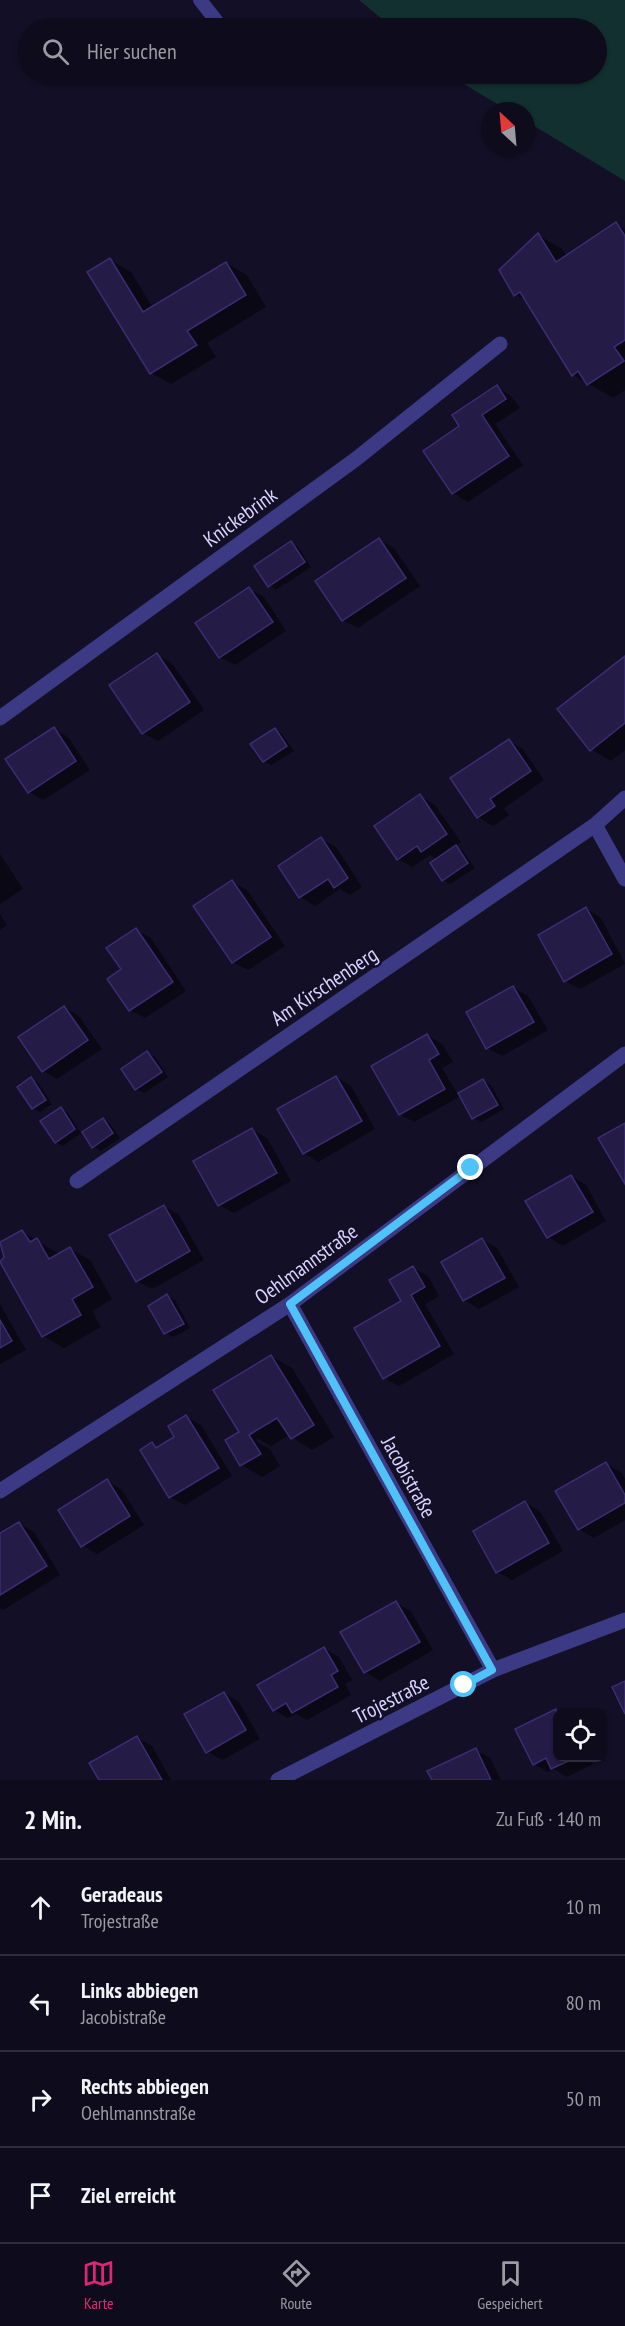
<!DOCTYPE html>
<html lang="de">
<meta charset="utf-8">
<style>
body{margin:0;font-family:"PT Sans Narrow",sans-serif;background:#1c1929;color:#f1f3f6}
.controls{position:absolute;right:18px;bottom:18px;display:grid;overflow:hidden;border-radius:12px;box-shadow:0 2px 4px #0004}
.controls button{width:54px;height:54px;display:grid;place-items:center;padding:0;border:0;border-bottom:2px solid #2e2b3b;background:#0e0b1c;color:#f1f3f6;font:30px sans-serif}
.compass{position:absolute;left:481px;top:102px;width:54px;height:54px;border-radius:50%;background:#0e0b1c;box-shadow:0 2px 4px #0004;rotate:334deg}
.stop{position:absolute;width:18px;height:18px;margin:-14px;border:4px solid #4fc3f7;border-radius:50%;background:#fff}
.stop.end{background:#4fc3f7;border-color:#fff;box-shadow:0 2px 6px #0008}
.list{margin:0;padding:0;list-style:none}
h2{display:flex;justify-content:space-between;align-items:center;height:78px;margin:0;padding:0 24px;font-size:26px}
h2 small{font-size:20px;font-weight:400;color:#9b9ba3}
.list li{display:grid;grid-template-columns:39px 1fr auto;gap:18px;align-items:center;box-sizing:border-box;height:96px;padding:0 24px;border-top:2px solid #2e2b3b}
.list b{display:block;font-size:22px;white-space:nowrap}
.list p{margin:0;font-size:20px;white-space:nowrap;color:#9b9ba3}
.list em{font-size:20px;font-style:normal;color:#9b9ba3}
.icon{flex:none;width:33px;height:33px;fill:none;stroke:currentColor;stroke-width:2;stroke-linecap:round;stroke-linejoin:round}
.map{position:relative;flex:none;width:625px;height:1780px;overflow:hidden}
.search{position:absolute;background:#0e0b1c;box-shadow:0 2px 4px #0004;left:18px;right:18px;top:18px;height:66px;display:flex;align-items:center;gap:15px;box-sizing:border-box;padding:0 21px;border-radius:33px;color:#9b9ba3;font-size:22px}
.sheet{height:462px;background:#0e0b1c}
nav{display:flex;justify-content:space-around;align-items:center;box-sizing:border-box;height:84px;border-top:2px solid #2e2b3b;background:#0e0b1c;font-size:16px;color:#9b9ba3}
nav a{display:grid;justify-items:center;gap:3px}
nav .on{color:#db2777}
.map>svg:first-child{display:block}
.green{fill:#12302f}
.shadow{fill:#0007}
.building{fill:#241b47;stroke:#3b2d73;stroke-width:1.5}
.lines{fill:none;stroke-linecap:round;stroke-linejoin:round}
.lane{stroke:#3d3a85;stroke-width:14}
.street{stroke:#3d3a85;stroke-width:15}
.route{stroke:#4fc3f7;stroke-width:8}
.labels{text-anchor:middle;dominant-baseline:central;stroke-width:5;stroke-linejoin:round;paint-order:stroke}
.street-label{font-size:21px;fill:#d9d4ff;stroke:#130f26}
</style>
<div class="map">
<svg width="625" height="1780" viewBox="0 0 625 1780">
<rect width="100%" height="100%" fill="#130f26"/>
<path class="green" d="M359 0H625V181L526 121V111H509L447 74H596V28H393Z"/>
<g class="shadow">
<path d="M616 224 625 230V390L613 398 573 375 528 302 515 294 538 235 562 249 567 256Z"/>
<path d="M110 260 131 272 153 308 226 263 247 275 266 307 207 343 216 357 171 384 151 373Z"/>
<path d="M497 387 511 396 520 408 495 424 523 465 468 502 453 493 462 427Z"/>
<path d="M379 540 394 548 420 586 358 628 343 620Z"/>
<path d="M291 543 298 547 311 567 276 590 269 585Z"/>
<path d="M249 589 264 597 286 631 235 665 220 657Z"/>
<path d="M157 655 172 663 204 710 158 741 143 733Z"/>
<path d="M625 657V750L611 761 591 749Z"/>
<path d="M54 729 68 737 90 770 43 800 29 792Z"/>
<path d="M275 729 282 734 294 751 271 765 264 761Z"/>
<path d="M509 741 523 749 544 780 504 808 509 815 493 826 478 817 452 778Z"/>
<path d="M420 796 435 805 461 842 455 846 463 851 475 868 450 884 443 880 438 860 430 855 412 867 398 859Z"/>
<path d="M321 839 336 847 362 887 350 895 340 889 315 906 301 897 280 867Z"/>
<path d="M0 854 23 889 0 904Z"/>
<path d="M232 882 247 890 285 946 248 970 233 962Z"/>
<path d="M586 909 601 918 625 964 580 989 565 981Z"/>
<path d="M0 914 7 925 0 930Z"/>
<path d="M136 930 151 938 186 991 145 1018 130 1010 123 970Z"/>
<path d="M513 987 528 996 548 1030 502 1056 487 1048Z"/>
<path d="M64 1007 79 1016 102 1049 57 1079 43 1071Z"/>
<path d="M427 1035 442 1044 453 1062 442 1068 458 1095 483 1081 491 1085 504 1109 481 1122 474 1118 461 1096 414 1122 400 1114Z"/>
<path d="M147 1053 155 1057 168 1077 144 1093 136 1089Z"/>
<path d="M336 1077 351 1086 375 1129 318 1162 304 1153Z"/>
<path d="M31 1079 38 1083 52 1104 40 1112 33 1108Z"/>
<path d="M61 1109 68 1113 81 1133 63 1146 56 1142Z"/>
<path d="M103 1120 110 1124 120 1138 101 1151 93 1146Z"/>
<path d="M252 1130 267 1138 291 1181 234 1213 219 1205Z"/>
<path d="M571 1176 586 1185 606 1221 563 1246 548 1237Z"/>
<path d="M164 1206 179 1215 204 1260 152 1289 137 1281Z"/>
<path d="M22 1232 60 1254 70 1249 90 1260 112 1299 92 1311 101 1327 64 1348 43 1336 1 1260 6 1257 0 1244Z"/>
<path d="M482 1240 497 1248 519 1287 479 1309 464 1300 443 1262Z"/>
<path d="M413 1268 428 1276 439 1296 425 1304 454 1354 399 1386 384 1378Z"/>
<path d="M167 1296 175 1300 190 1328 173 1337 165 1333Z"/>
<path d="M0 1304 26 1350 0 1364Z"/>
<path d="M271 1356 292 1368 334 1437 312 1450 289 1435 271 1446 257 1438V1442L270 1449 280 1466 262 1477 242 1465 241 1432Z"/>
<path d="M186 1417 201 1425 232 1476 185 1505 170 1497 152 1444 159 1448 176 1437Z"/>
<path d="M606 1464 621 1472 625 1479V1520L594 1538 579 1529Z"/>
<path d="M107 1481 122 1490 144 1525 97 1554 82 1545Z"/>
<path d="M525 1503 540 1511 563 1551 512 1580 498 1572Z"/>
<path d="M19 1523 34 1532 60 1575 3 1610 0 1608V1535Z"/>
<path d="M396 1603 411 1611 433 1650 380 1681 365 1672Z"/>
<path d="M324 1648 339 1657 352 1680 345 1684 351 1695 307 1720 296 1714 288 1718 274 1710Z"/>
<path d="M224 1693 239 1702 260 1739 222 1760 208 1752Z"/>
<path d="M556 1711 559 1712 558 1758H589L593 1764 567 1777 554 1769 548 1772 534 1764 517 1729Z"/>
<path d="M137 1738 152 1746 171 1780H101Z"/>
<path d="M475 1750 490 1758 501 1780H433Z"/>
</g>
<g class="building">
<path d="M616 222 625 236V340L614 347 624 361 587 385 578 371 572 376 520 292 514 296 499 270 538 233 556 262Z"/>
<path d="M110 258 143 312 226 262 246 295 187 331 197 345 150 374 87 272Z"/>
<path d="M497 385 506 399 482 415 509 456 452 494 423 451 459 426 452 415Z"/>
<path d="M379 538 406 578 342 621 315 581Z"/>
<path d="M291 541 305 562 268 587 254 566Z"/>
<path d="M249 587 273 622 219 658 195 623Z"/>
<path d="M157 653 190 702 142 734 109 685Z"/>
<path d="M625 656V723L590 751 557 709Z"/>
<path d="M54 727 76 761 28 793 5 759Z"/>
<path d="M275 728 287 746 263 762 250 744Z"/>
<path d="M509 739 531 771 490 799 495 806 477 818 450 778Z"/>
<path d="M420 794 447 834 421 852 417 846 397 860 374 826Z"/>
<path d="M321 837 348 878 334 888 328 879 299 898 278 866Z"/>
<path d="M456 845 468 863 442 881 430 863Z"/>
<path d="M232 880 271 937 232 963 193 906Z"/>
<path d="M586 907 612 954 564 982 538 935Z"/>
<path d="M136 928 173 982 129 1011 107 979 121 969 106 948Z"/>
<path d="M513 986 534 1022 486 1049 466 1012Z"/>
<path d="M64 1006 88 1040 42 1072 18 1037Z"/>
<path d="M427 1034 439 1054 429 1060 445 1089 399 1115 371 1066Z"/>
<path d="M147 1051 162 1072 135 1090 121 1069Z"/>
<path d="M336 1076 362 1121 303 1154 277 1109Z"/>
<path d="M31 1077 46 1100 32 1109 17 1087Z"/>
<path d="M483 1079 498 1105 472 1119 458 1093Z"/>
<path d="M61 1107 75 1129 55 1143 40 1121Z"/>
<path d="M103 1118 113 1133 92 1148 82 1132Z"/>
<path d="M625 1123V1184L598 1138Z"/>
<path d="M252 1128 277 1173 218 1206 193 1161Z"/>
<path d="M571 1175 593 1212 547 1238 525 1201Z"/>
<path d="M164 1205 190 1251 136 1282 109 1235Z"/>
<path d="M22 1230 30 1242 37 1238 49 1259 70 1247 93 1287 72 1299 81 1315 42 1337 0 1262 4 1257 0 1242Z"/>
<path d="M482 1238 505 1278 463 1301 441 1262Z"/>
<path d="M413 1266 425 1287 411 1295 440 1346 383 1379 354 1328 401 1301 389 1280Z"/>
<path d="M167 1294 184 1324 164 1334 148 1306Z"/>
<path d="M0 1320 12 1341 0 1348Z"/>
<path d="M271 1355 314 1425 291 1439 277 1418 249 1435 261 1454 240 1466 225 1440 239 1432 213 1390Z"/>
<path d="M186 1415 219 1468 169 1498 140 1450 152 1442 156 1448 174 1437 168 1426Z"/>
<path d="M606 1462 625 1495V1503L578 1530 555 1491Z"/>
<path d="M107 1479 130 1516 81 1547 58 1510Z"/>
<path d="M525 1501 549 1543 496 1573 473 1531Z"/>
<path d="M19 1522 47 1566 0 1595V1533Z"/>
<path d="M396 1601 420 1642 364 1673 340 1632Z"/>
<path d="M324 1647 338 1671 331 1675 338 1687 292 1713 286 1703 273 1711 257 1685Z"/>
<path d="M625 1681V1714L612 1687Z"/>
<path d="M224 1692 246 1730 206 1753 184 1714Z"/>
<path d="M556 1709 558 1758H575L551 1769 546 1758 533 1765 515 1729Z"/>
<path d="M137 1736 162 1780H99L89 1763Z"/>
<path d="M476 1748 491 1780H432L427 1771Z"/>
</g>
<g class="lines">
<path class="lane" d="M200 0 222 28"/>
<g class="street">
<path d="M0 718 356 459 500 344"/>
<path d="M595 825 625 879"/>
<path d="M77 1181 595 825 625 798"/>
<path d="M290 1304 493 1670"/>
<path d="M0 1491 290 1304 625 1054"/>
<path d="M278 1780 493 1670 625 1620"/>
</g>
</g>
<g class="lines">
<path class="route" d="M464 1685 492 1670 290 1304 471 1168"/>
</g>
<g class="labels">
<g class="street-label">
<text transform="translate(240 517) rotate(-36)">Knickebrink</text>
<text transform="translate(324 986) rotate(-34)">Am Kirschenberg</text>
<text transform="translate(306 1264) rotate(-36)">Oehlmannstraße</text>
<text transform="translate(409 1477) rotate(61)">Jacobistraße</text>
<text transform="translate(391 1699) rotate(-27)">Trojestraße</text>
</g>
</g>
</svg>
<div class="controls">
<button><svg class="icon" aria-label="locate" viewBox="0 0 24 24"><circle cx="12" cy="12" r="6"/><path d="M12 2v4M12 18v4M2 12h4M18 12h4"/></svg></button>
</div>
<svg class="compass" viewBox="-18 -18 36 36"><path d="M0-13l5 13h-10z" fill="#e53935"/><path d="M0 13l5-13h-10z" fill="#9b9ba3"/></svg>
<div class="stop" style="left:464px;top:1685px"></div>
<div class="stop end" style="left:471px;top:1168px"></div>
<div class="search"><svg class="icon" aria-label="search" viewBox="0 0 24 24"><circle cx="10" cy="10" r="6"/><path d="M15 15l6 6"/></svg>Hier suchen</div>
</div>
<section class="sheet">
<h2>2 Min.<small>Zu Fuß · 140 m</small></h2>
<ul class="list">
<li><svg class="icon" aria-label="ahead" viewBox="0 0 24 24"><path d="M12 20V5M6 11l6-6 6 6"/></svg><div><b>Geradeaus</b><p>Trojestraße</p></div><em>10 m</em></li>
<li><svg class="icon" aria-label="left" viewBox="0 0 24 24"><path d="M17 20v-9H6M10 6l-5 5 5 5"/></svg><div><b>Links abbiegen</b><p>Jacobistraße</p></div><em>80 m</em></li>
<li><svg class="icon" aria-label="right" viewBox="0 0 24 24"><path d="M7 20v-9h11M14 6l5 5-5 5"/></svg><div><b>Rechts abbiegen</b><p>Oehlmannstraße</p></div><em>50 m</em></li>
<li><svg class="icon" aria-label="arrive" viewBox="0 0 24 24"><path d="M6 21V4h12l-3 4 3 4H6"/></svg><div><b>Ziel erreicht</b></div></li>
</ul>
</section>
<nav>
<a class="on"><svg class="icon" aria-label="map" viewBox="0 0 24 24"><path d="M3 6l6-2 6 2 6-2v14l-6 2-6-2-6 2zM9 4v14M15 6v14"/></svg>Karte</a>
<a><svg class="icon" aria-label="directions" viewBox="0 0 24 24"><path d="M12 3l9 9-9 9-9-9zM9 14v-3h6M13 9l2 2-2 2"/></svg>Route</a>
<a><svg class="icon" aria-label="saved" viewBox="0 0 24 24"><path d="M7 4h10v16l-5-4-5 4z"/></svg>Gespeichert</a>
</nav>
